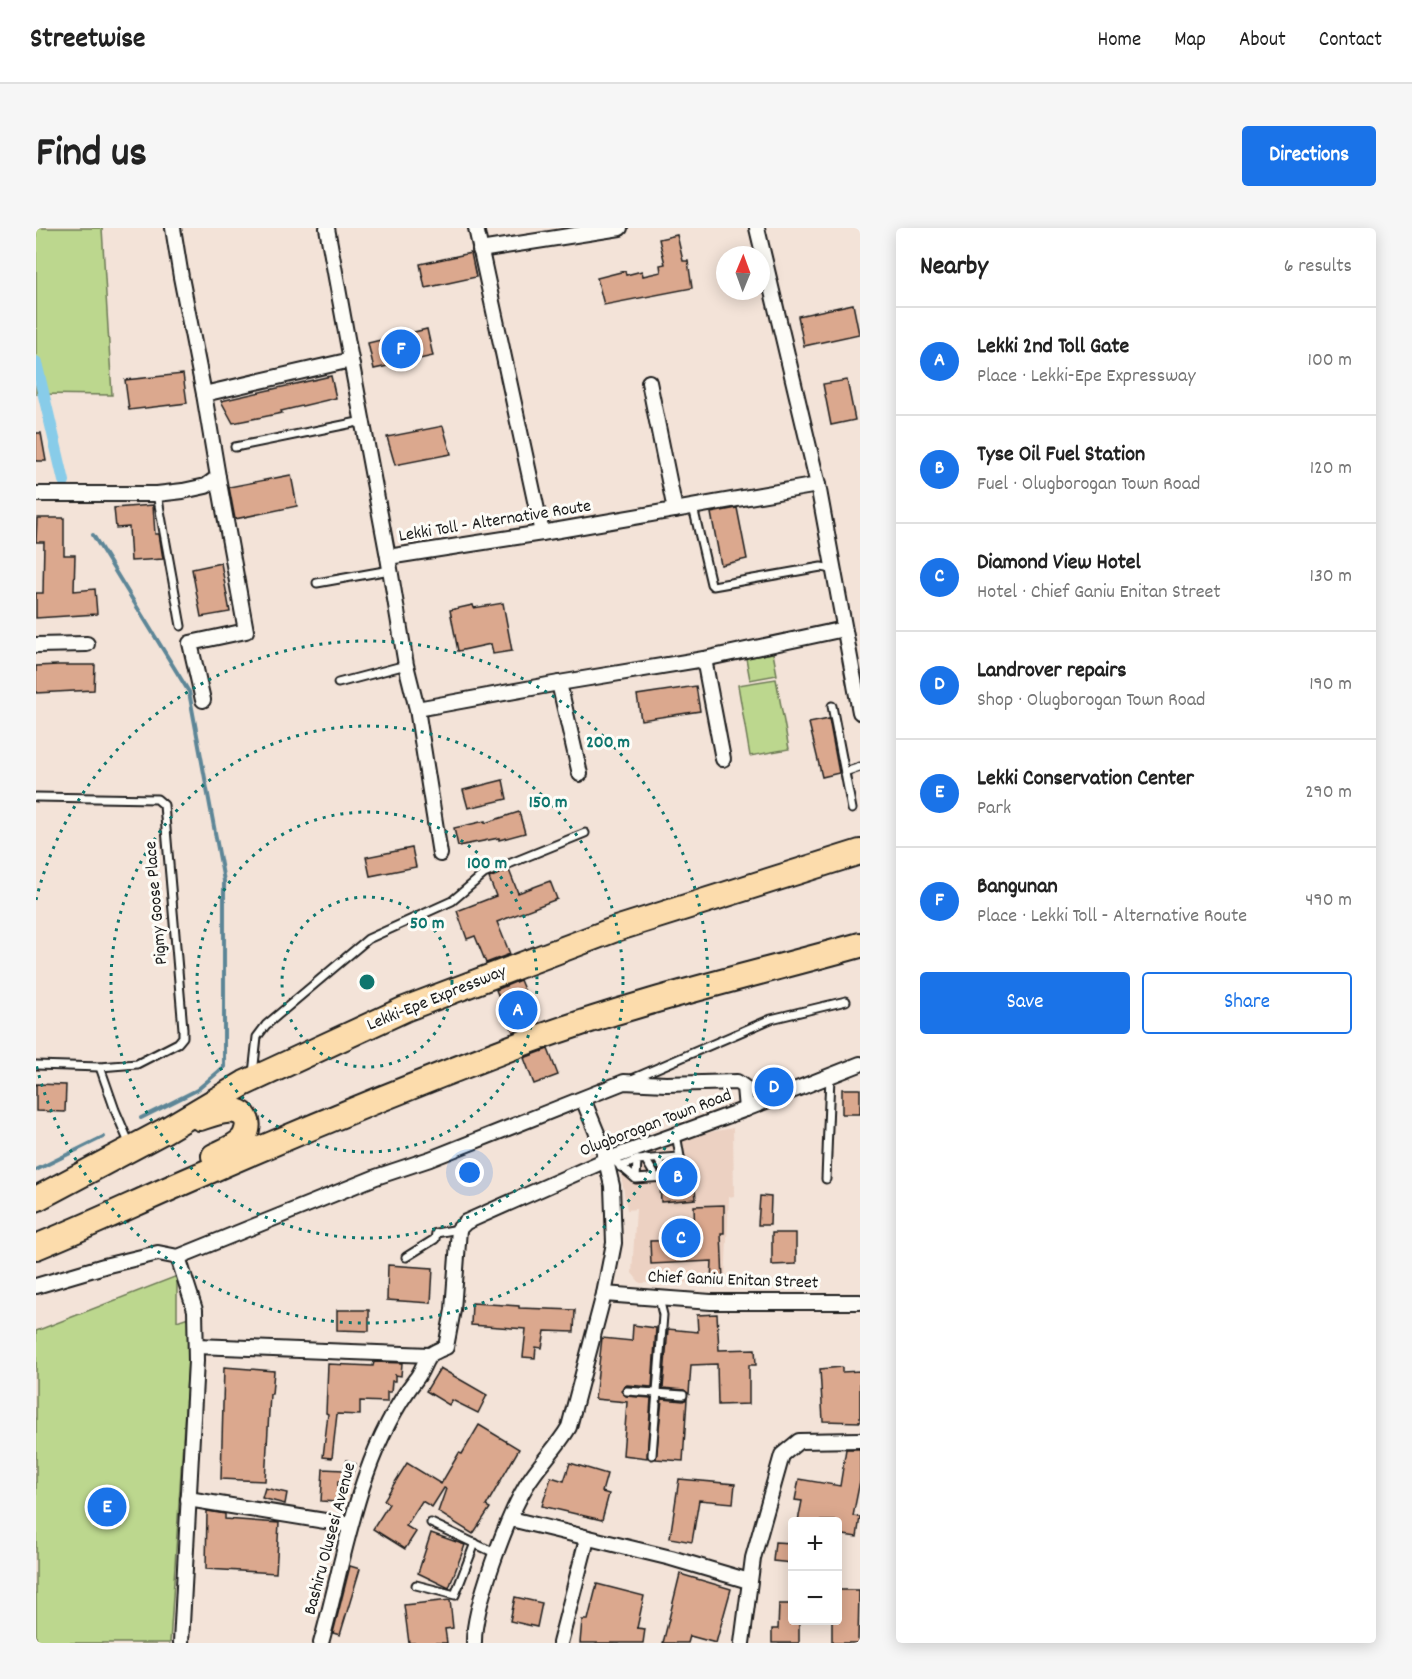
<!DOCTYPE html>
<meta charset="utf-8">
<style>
body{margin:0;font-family:Dekko,sans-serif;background:#f6f6f6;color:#222}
.controls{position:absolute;right:18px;bottom:18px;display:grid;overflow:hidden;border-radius:6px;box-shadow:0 3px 15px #0003}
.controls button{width:54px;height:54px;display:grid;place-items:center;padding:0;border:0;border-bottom:2px solid #e0e0e0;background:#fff;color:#222;font:30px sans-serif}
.compass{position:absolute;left:680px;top:18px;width:54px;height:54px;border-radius:50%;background:#fff;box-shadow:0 3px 15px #0003;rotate:1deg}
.you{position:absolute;left:434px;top:945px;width:21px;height:21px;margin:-15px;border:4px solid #fff;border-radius:50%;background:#1a73e8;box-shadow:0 0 0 9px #1a73e833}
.badge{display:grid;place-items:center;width:39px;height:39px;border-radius:50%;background:#1a73e8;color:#fff;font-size:20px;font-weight:700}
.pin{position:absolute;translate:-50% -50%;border:3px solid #fff;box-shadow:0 2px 6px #0006}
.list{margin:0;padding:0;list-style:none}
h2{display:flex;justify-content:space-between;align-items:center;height:78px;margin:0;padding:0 24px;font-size:26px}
h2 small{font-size:20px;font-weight:400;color:#767676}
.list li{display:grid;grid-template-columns:39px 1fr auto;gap:18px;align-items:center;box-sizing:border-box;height:108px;padding:0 24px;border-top:2px solid #e0e0e0}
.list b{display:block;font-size:22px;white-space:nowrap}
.list p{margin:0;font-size:20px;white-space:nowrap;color:#767676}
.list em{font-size:20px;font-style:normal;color:#767676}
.actions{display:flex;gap:12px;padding:18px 24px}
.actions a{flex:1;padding:14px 0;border:2px solid #1a73e8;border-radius:6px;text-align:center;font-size:21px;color:#1a73e8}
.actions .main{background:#1a73e8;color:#fff}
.map{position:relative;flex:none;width:824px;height:1415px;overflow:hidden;border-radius:6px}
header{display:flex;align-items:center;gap:36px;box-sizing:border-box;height:84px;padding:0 30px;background:#fff;border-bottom:2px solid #e0e0e0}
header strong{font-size:28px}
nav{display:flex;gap:33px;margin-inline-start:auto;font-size:21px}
.intro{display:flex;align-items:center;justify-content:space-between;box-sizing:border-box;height:144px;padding:0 36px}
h1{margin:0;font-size:42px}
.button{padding:15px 27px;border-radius:6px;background:#1a73e8;color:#fff;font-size:21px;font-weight:700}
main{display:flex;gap:36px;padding:0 36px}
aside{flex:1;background:#fff;border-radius:6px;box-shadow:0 3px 15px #0003}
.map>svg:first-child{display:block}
.built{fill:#ecd1c2}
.green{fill:#bcd78e;stroke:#6c7a55;stroke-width:1.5}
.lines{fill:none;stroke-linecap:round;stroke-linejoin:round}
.stream{stroke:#5d8697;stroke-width:4}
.canal{stroke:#88cce9;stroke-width:12}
.building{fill:#dba88e;stroke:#1c1c1c;stroke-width:1.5}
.lane-casing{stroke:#1c1c1c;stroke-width:11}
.street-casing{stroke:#1c1c1c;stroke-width:18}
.highway-casing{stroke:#1c1c1c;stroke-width:28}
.lane{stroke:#fdfcf7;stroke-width:7}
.street{stroke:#fdfcf7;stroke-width:14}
.highway{stroke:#fcdcac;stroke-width:24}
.ring{fill:none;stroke:#0f766e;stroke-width:3;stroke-dasharray:3 6}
.labels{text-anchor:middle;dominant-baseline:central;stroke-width:6;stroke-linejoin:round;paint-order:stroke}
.street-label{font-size:18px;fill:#1c1c1c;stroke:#fdfcf7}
.centre{fill:#0f766e;stroke:#fdfcf7;stroke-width:3}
.ring-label{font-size:18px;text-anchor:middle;font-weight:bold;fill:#0f766e;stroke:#fdfcf7;stroke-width:6;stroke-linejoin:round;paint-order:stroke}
</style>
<header>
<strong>Streetwise</strong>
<nav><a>Home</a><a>Map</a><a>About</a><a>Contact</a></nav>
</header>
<div class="intro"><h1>Find us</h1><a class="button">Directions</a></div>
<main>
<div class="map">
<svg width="824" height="1415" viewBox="0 0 824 1415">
<rect width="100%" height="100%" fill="#f3e3d8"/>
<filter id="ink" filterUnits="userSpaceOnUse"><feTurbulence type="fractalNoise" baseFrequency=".0167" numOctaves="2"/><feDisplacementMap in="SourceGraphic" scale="12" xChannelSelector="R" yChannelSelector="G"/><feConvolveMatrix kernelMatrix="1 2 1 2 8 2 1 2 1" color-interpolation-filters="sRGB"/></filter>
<g filter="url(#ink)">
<path class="built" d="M697 900 698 968 693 969 689 1054 604 1055 596 1045 600 981 591 982 582 930 639 910Z"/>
<g class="green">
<path d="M0 0H66L76 167 0 166Z"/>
<path d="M737 425 741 447 714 452 710 430Z"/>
<path d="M740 451 753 521 714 528 702 457Z"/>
<path d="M141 1048V1093L155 1088 134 1415H0V1103Z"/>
</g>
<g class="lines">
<g class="stream">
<path d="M57 307 153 464 188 653V839L161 862 105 890"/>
<path d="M0 942 67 909"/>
</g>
<path class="canal" d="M0 134 28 253"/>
</g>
<g class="building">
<path d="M641 7 647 33H652L656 60 568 77 561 50 589 43 590 47 606 43 607 48 625 44 624 37 629 36 623 11Z"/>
<path d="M435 25 440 49 389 60 384 36Z"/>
<path d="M817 76 823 106 768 118 762 88Z"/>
<path d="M391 101 397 128 338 141 332 115Z"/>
<path d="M147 146 151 175 93 182 89 152Z"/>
<path d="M295 148 300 170 245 183 246 185 197 195 185 173Z"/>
<path d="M811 152 819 192 795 197 787 156Z"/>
<path d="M407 198 415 226 359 237 351 209Z"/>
<path d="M0 205H5L10 233H0Z"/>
<path d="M255 247 261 278 199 291 193 259Z"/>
<path d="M117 277 119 306H123L127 331 95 333 93 299 80 300 78 280Z"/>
<path d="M701 280 711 331 685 337 675 285Z"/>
<path d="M1 290H28V327H39L38 363 59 361 61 386 0 390V365H7L8 314H0Z"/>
<path d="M185 335 194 384 165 389 156 341Z"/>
<path d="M467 375 476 423 457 426 455 416 422 423 414 382 437 377 438 380Z"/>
<path d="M22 437H59L58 462 0 465V438Z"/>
<path d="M660 458 664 483 605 492 601 467Z"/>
<path d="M793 491 803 545 786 549 773 495Z"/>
<path d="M467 552 471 571 432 580 427 562Z"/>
<path d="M483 584 489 605 463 612V610L422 618 418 600 449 593V595Z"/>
<path d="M376 620 380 639 334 648 330 629Z"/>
<path d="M473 642 482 665 514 653 521 671 461 694 474 726 450 735 439 708 431 711 421 683 460 668 453 650Z"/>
<path d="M484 752 502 795 477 804 460 762Z"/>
<path d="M512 821 522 847 498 856 488 830Z"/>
<path d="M0 856 30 857 29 884 0 883Z"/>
<rect x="806" y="861" width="18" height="25"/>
<path d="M649 950H658L660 971 625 974 624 955 644 954Z"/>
<path d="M724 968 735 969 734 997H722Z"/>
<path d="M688 977V1005H685L687 1053H675L676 1033 615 1036 614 1013 659 1012 658 978Z"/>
<path d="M736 1005H760V1036L736 1037Z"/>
<path d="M352 1037 397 1040 395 1075 351 1072Z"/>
<path d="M436 1075 483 1078V1080L539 1082 538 1104 509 1103 506 1120 500 1119 499 1130 487 1129 490 1101 435 1097Z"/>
<path d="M301 1082H333V1103L301 1102Z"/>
<path d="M681 1086 683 1122 719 1121 720 1137H713V1176L682 1177 681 1136 655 1137 653 1166 648 1162 627 1160 632 1101 662 1104 661 1087Z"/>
<path d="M597 1097 620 1100 616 1159 591 1157 587 1159 585 1163 590 1168 615 1170 611 1230 587 1227 591 1174 559 1171 566 1110 596 1113Z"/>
<path d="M338 1134 366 1135 365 1148 359 1147V1153H356L355 1164H351V1174L324 1173V1187L301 1186 296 1230 287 1229 292 1186 290 1185 292 1136 337 1138Z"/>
<path d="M188 1139 238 1143 236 1166H234L229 1253 185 1251Z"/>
<path d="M806 1139V1144L824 1143V1194L787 1193 784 1141Z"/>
<path d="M404 1140 451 1167 442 1185 416 1172 413 1177 390 1163Z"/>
<path d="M626 1171 647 1173 651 1171 647 1233 620 1231Z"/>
<path d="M443 1197 483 1221 450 1278 454 1280 437 1306 402 1284 410 1261 408 1260 396 1279 386 1273 370 1298 380 1304 369 1321 337 1301 353 1276 348 1272 371 1235 405 1256 423 1225 426 1226Z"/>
<path d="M810 1221H824V1253L817 1288 824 1289 821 1309 801 1306V1293H762L766 1273 759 1272 763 1251 804 1258Z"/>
<path d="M311 1232 320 1236 312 1257 302 1253 301 1274 285 1273 287 1241 308 1242Z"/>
<path d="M534 1235 571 1246 566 1264 573 1266 566 1292 506 1278 515 1249 528 1253Z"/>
<path d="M643 1251 699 1256 697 1275 663 1272 656 1314 634 1310Z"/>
<path d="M229 1260 251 1265 249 1276 226 1270Z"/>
<path d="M171 1283 189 1286V1291L243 1295 240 1345 170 1341Z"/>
<path d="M395 1305 429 1317 413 1360 382 1345Z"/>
<path d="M739 1314 756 1315V1335L737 1333Z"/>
<path d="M314 1338 324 1341 304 1407 297 1405Z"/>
<path d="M644 1346 695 1361 680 1415 654 1408 652 1415H627Z"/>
<path d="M561 1356 608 1368 601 1400 609 1401 607 1415H544L546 1392H552Z"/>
<path d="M801 1362H823L822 1415H796V1392H801Z"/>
<path d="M479 1369 506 1375 501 1399 474 1393Z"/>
<path d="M414 1372 417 1400 409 1401 411 1415H373L368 1377Z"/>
<path d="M743 1376H756V1392H763V1415H736V1401H742Z"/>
</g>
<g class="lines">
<defs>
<g id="lane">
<path d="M199 219 327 193"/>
<path d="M121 266 145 398"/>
<path d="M657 279 675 356 677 358 785 339 797 341"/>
<path d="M281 355 354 342"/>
<path d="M302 455 370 437"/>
<path d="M796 478 816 581"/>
<path d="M809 544 824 539"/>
<path d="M0 569 121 571 128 577 147 801V809L142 815 101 836 64 839 0 837"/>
<path d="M64 839 79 882 94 917"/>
<path d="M217 846 221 809 230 797 332 711 416 673 448 646 549 605"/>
<path d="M596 851 735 791 810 773"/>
<path d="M640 906 644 929"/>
<path d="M575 930 600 951 644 948V929L601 932 600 951"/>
<path d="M609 931 620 949"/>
<path d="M622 931 631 948"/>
<path d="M584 939 601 932"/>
<path d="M790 951 794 848"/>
<path d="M370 1029 399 1011 400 1005 423 1001"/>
<path d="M591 1163 647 1167"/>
<path d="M616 1227 627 1087 623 1070"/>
<path d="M395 1295 461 1326"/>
<path d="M380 1357 419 1367 439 1315"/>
</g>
<g id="street">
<path d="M137 0 145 49 168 166"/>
<path d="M291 0 315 132"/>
<path d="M440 0 506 305"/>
<path d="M444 22 584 0"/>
<path d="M613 154 639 282"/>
<path d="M782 257 824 484"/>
<path d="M0 266H121L147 263 170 258 182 249 168 166 315 132 352 329 506 305 782 257 721 0"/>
<path d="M352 329 370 437 381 481 523 455 668 431 808 401"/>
<path d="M0 417 51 416"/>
<path d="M668 431 687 531"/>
<path d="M523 455 544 546"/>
<path d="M167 472 154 415 210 403 182 249"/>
<path d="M381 481 404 626"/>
<path d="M142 1029 159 1082 160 1133 145 1415"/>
<path d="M0 1058 68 1038 122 1025 142 1029 340 949 394 931 588 854 630 856 701 854 708 859 710 881"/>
<path d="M568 1066 675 1074H824"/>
<path d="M160 1118 394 1127"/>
<path d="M152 1271 314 1297"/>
<path d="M475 1291 635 1330 713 1353"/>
<path d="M285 1415C310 1325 322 1227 380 1151 386 1144 388 1133 394 1127 398 1124 405 1121 410 1119L417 1082 423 1001 430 994 570 932 710 881 824 836"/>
<path d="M438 1415C437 1380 471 1290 490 1258 502 1237 521 1220 533 1199L568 1066 578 1015 576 958 567 920 547 871"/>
<path d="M524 1415 551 1311"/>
<path d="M706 1415 717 1330 746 1227 763 1213 824 1212"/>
</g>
<g id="highway">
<path d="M164 890C176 886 205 874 211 893 213 898 210 907 207 911 200 919 188 923 178 928"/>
<path d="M0 971 128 903 209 855 369 781 580 701 824 624"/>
<path d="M0 1019C55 997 108 971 162 948 271 900 382 855 493 813 601 773 713 748 824 717"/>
</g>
</defs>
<use href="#lane" class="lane-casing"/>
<use href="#street" class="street-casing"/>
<use href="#highway" class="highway-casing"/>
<use href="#lane" class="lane"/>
<use href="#street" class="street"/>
<use href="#highway" class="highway"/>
</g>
</g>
<g class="ring">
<circle cx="331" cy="754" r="85"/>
<circle cx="331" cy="754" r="170"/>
<circle cx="331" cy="754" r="256"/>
<path d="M0 672A341 341 0 1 1 0 836"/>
</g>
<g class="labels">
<g class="street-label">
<text transform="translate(459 294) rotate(-9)">Lekki Toll - Alternative Route</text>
<text transform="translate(121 675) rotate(-95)">Pigmy Goose Place</text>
<text transform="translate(401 771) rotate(-22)">Lekki-Epe Expressway</text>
<text transform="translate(620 896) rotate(-21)">Olugborogan Town Road</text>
<text transform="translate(697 1053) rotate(2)">Chief Ganiu Enitan Street</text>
<text transform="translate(295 1311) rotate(-75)">Bashiru Olusesi Avenue</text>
</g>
</g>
<circle cx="331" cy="754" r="9" class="centre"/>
<g class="ring-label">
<text x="572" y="519">200 m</text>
<text x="512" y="579">150 m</text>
<text x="451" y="640">100 m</text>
<text x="391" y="700">50 m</text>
</g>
</svg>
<div class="controls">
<button>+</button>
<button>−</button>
</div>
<svg class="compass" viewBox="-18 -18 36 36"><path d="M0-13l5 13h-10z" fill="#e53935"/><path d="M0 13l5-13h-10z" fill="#767676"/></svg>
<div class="you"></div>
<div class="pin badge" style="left:482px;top:782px">A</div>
<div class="pin badge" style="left:642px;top:949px">B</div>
<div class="pin badge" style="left:645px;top:1010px">C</div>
<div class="pin badge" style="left:738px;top:859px">D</div>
<div class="pin badge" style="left:71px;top:1279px">E</div>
<div class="pin badge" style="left:365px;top:121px">F</div>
</div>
<aside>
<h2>Nearby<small>6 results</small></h2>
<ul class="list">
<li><span class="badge">A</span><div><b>Lekki 2nd Toll Gate</b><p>Place · Lekki-Epe Expressway</p></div><em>100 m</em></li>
<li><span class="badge">B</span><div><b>Tyse Oil Fuel Station</b><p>Fuel · Olugborogan Town Road</p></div><em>120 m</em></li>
<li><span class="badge">C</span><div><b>Diamond View Hotel</b><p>Hotel · Chief Ganiu Enitan Street</p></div><em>130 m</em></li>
<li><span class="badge">D</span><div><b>Landrover repairs</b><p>Shop · Olugborogan Town Road</p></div><em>190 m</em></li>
<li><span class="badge">E</span><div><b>Lekki Conservation Center</b><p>Park</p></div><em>290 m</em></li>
<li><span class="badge">F</span><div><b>Bangunan</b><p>Place · Lekki Toll - Alternative Route</p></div><em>490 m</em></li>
</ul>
<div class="actions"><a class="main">Save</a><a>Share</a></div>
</aside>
</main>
